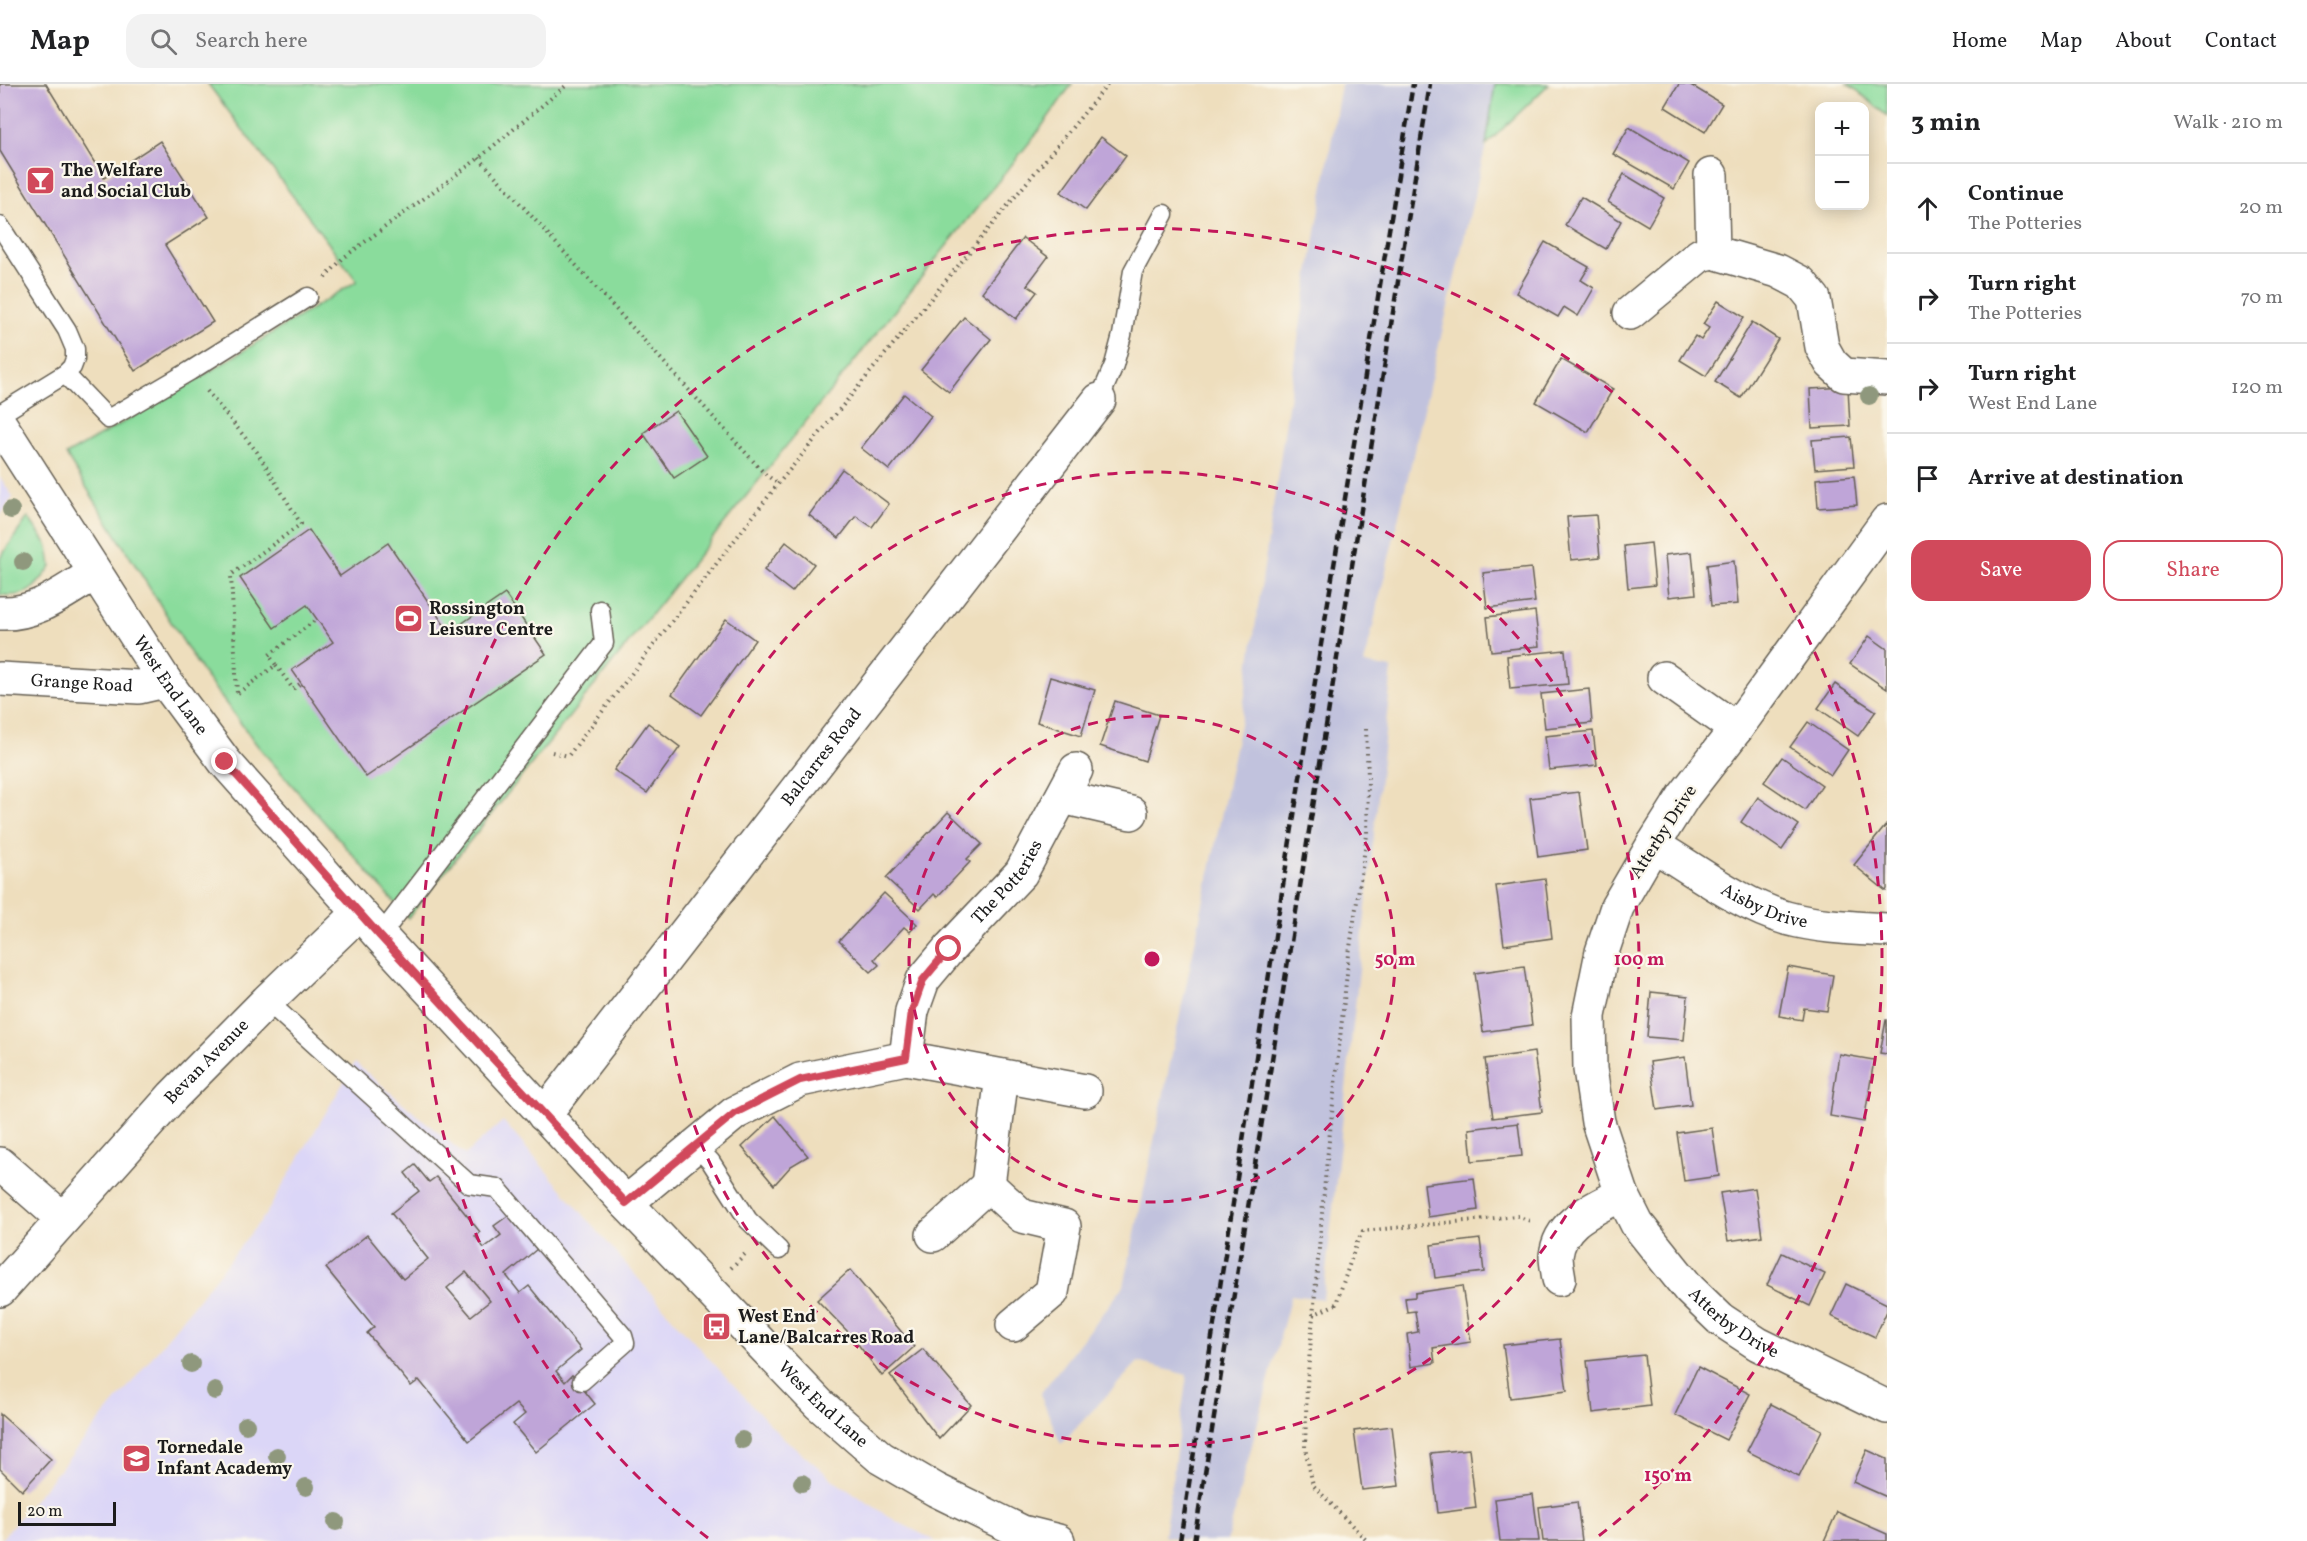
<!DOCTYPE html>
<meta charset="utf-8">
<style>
body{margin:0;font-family:Vollkorn,serif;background:#f2f2f2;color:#202124}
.controls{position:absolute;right:18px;top:18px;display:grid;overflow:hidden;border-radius:12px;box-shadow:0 3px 15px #0003}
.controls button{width:54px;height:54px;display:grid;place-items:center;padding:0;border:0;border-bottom:2px solid #e0e0e0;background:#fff;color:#202124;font:30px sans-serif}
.scale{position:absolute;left:18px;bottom:15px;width:98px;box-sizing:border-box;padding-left:6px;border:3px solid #1c1c1c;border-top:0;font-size:16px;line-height:21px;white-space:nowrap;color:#1c1c1c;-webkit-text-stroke:4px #fbf7ec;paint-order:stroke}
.stop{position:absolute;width:18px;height:18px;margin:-14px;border:4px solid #d1495b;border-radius:50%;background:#fff}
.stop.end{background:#d1495b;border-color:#fff;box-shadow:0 2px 6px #0008}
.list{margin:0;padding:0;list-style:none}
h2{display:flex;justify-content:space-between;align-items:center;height:78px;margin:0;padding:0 24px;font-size:26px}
h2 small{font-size:20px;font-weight:400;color:#757577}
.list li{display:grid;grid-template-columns:39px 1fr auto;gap:18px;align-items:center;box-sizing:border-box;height:90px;padding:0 24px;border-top:2px solid #e0e0e0}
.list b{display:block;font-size:22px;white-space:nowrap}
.list p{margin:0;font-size:20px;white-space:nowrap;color:#757577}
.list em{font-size:20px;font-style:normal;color:#757577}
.actions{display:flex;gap:12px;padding:18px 24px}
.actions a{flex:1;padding:14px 0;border:2px solid #d1495b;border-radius:18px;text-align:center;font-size:21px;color:#d1495b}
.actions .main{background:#d1495b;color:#fff}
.icon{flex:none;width:33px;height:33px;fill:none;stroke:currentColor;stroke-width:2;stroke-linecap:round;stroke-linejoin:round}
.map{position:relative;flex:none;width:1887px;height:1457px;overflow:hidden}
header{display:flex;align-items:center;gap:36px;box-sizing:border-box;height:84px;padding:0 30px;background:#fff;border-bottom:2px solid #e0e0e0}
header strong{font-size:28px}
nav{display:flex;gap:33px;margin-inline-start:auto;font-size:21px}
.search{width:420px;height:54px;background:#f2f2f2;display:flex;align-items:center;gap:15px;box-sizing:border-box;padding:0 21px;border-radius:18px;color:#757577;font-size:22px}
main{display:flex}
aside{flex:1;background:#fff}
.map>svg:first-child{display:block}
.built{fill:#dbd6f7}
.industrial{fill:#c1c2dd}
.green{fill:#8adc9c;stroke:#537c5c;stroke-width:1.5}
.building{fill:#bfa5d8;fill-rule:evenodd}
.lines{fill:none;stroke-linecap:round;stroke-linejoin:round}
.service-casing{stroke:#666054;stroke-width:21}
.minor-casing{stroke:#666054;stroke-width:36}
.tertiary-casing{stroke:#666054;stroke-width:36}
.path{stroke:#666054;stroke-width:4;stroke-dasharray:1.5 4.5;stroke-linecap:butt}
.service{stroke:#fff;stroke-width:18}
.minor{stroke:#fff;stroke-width:33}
.tertiary{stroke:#fff;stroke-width:33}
.rail{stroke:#1c1c1c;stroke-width:4.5;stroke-dasharray:9 4.5;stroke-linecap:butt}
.tree{fill:#8f987d}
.route{stroke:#d1495b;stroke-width:8}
.ring{fill:none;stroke:#c2185b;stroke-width:3;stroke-dasharray:10 8}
.labels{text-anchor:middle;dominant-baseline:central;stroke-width:4.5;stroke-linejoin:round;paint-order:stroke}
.poi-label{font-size:18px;font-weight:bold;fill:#1c1c1c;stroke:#fbf7ec;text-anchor:start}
.street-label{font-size:18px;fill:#1c1c1c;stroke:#fbf7ec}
.centre{fill:#c2185b;stroke:#fbf7ec;stroke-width:3}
.ring-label{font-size:18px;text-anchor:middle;font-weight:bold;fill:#c2185b;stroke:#fbf7ec;stroke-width:4.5;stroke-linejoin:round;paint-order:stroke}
</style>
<header>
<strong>Map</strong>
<div class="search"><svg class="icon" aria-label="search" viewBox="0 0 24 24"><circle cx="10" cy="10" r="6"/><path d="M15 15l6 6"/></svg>Search here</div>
<nav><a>Home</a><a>Map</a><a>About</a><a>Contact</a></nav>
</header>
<main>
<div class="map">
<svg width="1887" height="1457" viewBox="0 0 1887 1457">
<rect width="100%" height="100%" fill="#fbf7ec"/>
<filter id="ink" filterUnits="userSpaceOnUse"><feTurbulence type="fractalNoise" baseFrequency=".0167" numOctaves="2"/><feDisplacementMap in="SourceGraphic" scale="12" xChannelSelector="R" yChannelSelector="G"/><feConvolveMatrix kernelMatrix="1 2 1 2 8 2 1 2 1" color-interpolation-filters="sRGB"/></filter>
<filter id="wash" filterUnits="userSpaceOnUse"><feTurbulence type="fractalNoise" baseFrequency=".008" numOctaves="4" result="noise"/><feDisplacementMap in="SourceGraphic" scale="24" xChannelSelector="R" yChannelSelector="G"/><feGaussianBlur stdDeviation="1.35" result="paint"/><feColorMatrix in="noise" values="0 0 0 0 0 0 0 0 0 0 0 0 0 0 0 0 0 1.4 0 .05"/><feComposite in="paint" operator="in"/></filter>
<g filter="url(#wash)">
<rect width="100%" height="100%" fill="#eedebd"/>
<g class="built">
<path d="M0 393 13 413 0 432Z"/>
<path d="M355 979 465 1071 503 1037 679 1242 779 1350 837 1399 896 1437 936 1457H0L133 1297 266 1130Z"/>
</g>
<path class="industrial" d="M1341 0H1495L1486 61 1364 580 1392 585 1323 1215 1291 1211 1227 1457H1190L1164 1452 1187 1291 1138 1278 1061 1360 1040 1310 1124 1202 1242 631 1299 249Z"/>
<g class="green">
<path d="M208 0H1072L1037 49 408 834 257 661 203 589 66 371 181 305 357 197Z"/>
<path d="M1495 0H1549L1486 61Z"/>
<path d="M1847 0H1887V32L1858 7Z"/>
<path d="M28 433 48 462 51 482C36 504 28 514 0 511V474Z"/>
</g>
<g id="blocks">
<g class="building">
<path d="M0 0H46L104 94 160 57 209 133 165 161 213 238 135 287 0 67Z"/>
<path d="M1679 0H1689L1722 20 1705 48 1665 23Z"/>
<path d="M1629 43 1689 79 1674 105 1613 70Z"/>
<path d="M1101 53 1126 72 1086 126 1061 108Z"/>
<path d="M1624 90 1664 114 1648 142 1608 118Z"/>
<path d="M1581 113 1621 137 1606 165 1565 141Z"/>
<path d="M1023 154 1048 173 1027 201 1037 208 1016 235 982 208Z"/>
<path d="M1545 158 1589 183 1581 196 1594 204 1578 232 1564 223 1558 233 1516 209Z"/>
<path d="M1718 217 1744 233 1706 292 1680 276 1695 252 1701 256 1709 244 1703 240Z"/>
<path d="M964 233 991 255 949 308 921 286Z"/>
<path d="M1752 238 1778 255 1741 314 1715 298Z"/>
<path d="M1561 275 1613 305 1588 348 1536 318Z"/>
<path d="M1848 303 1850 342 1812 344 1810 305Z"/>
<path d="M904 310 931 332 889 386 861 364Z"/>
<path d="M676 327 707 372 674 394 643 349Z"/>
<path d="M1851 353 1854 382 1815 385 1812 356Z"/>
<path d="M842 385 889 420 872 443 856 432 839 454 809 431Z"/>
<path d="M1854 392 1857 421 1818 424 1816 395Z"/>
<path d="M1596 431 1600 473 1571 476 1567 433Z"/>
<path d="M309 446 340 492 388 459 449 548 505 510 546 570 366 693 292 586 333 558 307 521 274 544 240 494Z"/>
<path d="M786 458 814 480 792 508 764 486Z"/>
<path d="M1651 459 1655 501 1628 504 1624 462Z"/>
<path d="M1692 468 1696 510 1669 513 1665 471Z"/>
<path d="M1734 477 1738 520 1711 522 1707 481Z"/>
<path d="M1531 484 1535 518 1487 524 1483 489Z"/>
<path d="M1535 527 1539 562 1491 567 1487 533Z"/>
<path d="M726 535 755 556 701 631 672 610Z"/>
<path d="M1869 552 1887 565V605L1850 580Z"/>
<path d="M1565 566 1568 600 1510 605 1507 572Z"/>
<path d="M1050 593 1095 606 1081 652 1037 638Z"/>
<path d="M1835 600 1876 627 1858 652 1818 624Z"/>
<path d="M1589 605 1592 639 1545 644 1541 610Z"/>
<path d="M1115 617 1159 631 1145 677 1100 662Z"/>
<path d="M1808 638 1848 666 1831 691 1790 663Z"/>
<path d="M648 639 680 663 647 709 614 686Z"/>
<path d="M1593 647 1597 681 1549 686 1545 652Z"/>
<path d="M1782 673 1822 701 1805 726 1764 698Z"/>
<path d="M1579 708 1587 766 1538 773 1530 714Z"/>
<path d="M1758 713 1799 741 1782 766 1741 738Z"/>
<path d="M948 728 982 760 967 775 970 778 937 813 934 810 920 825 886 794Z"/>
<path d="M1887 740V805L1886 807 1854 781Z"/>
<path d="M1545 795 1552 854 1504 861 1496 802Z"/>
<path d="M884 809 917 840 910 848 904 843 874 875 879 881 871 888 839 857Z"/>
<path d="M1524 882 1532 941 1483 948 1475 889Z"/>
<path d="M1788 883 1833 891 1827 927 1804 924 1802 936 1779 932Z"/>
<path d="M1651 908 1688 912 1684 956 1647 953Z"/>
<path d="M1886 936H1887V970L1880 969Z"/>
<path d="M1534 968 1542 1028 1493 1034 1485 975Z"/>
<path d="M1839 970 1874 976 1864 1038 1830 1032Z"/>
<path d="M1685 973 1691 1021 1657 1026 1650 978Z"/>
<path d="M775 1032 808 1072 791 1082 774 1101 742 1063Z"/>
<path d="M1518 1039 1522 1072 1472 1077 1469 1045Z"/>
<path d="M1712 1044 1719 1092 1684 1097 1677 1049Z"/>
<path d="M415 1081 429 1098 436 1093 480 1148 475 1152 484 1164 501 1151 494 1142 509 1131 537 1165 506 1191 520 1209 529 1202 581 1266 556 1287 565 1298 572 1291 595 1320 536 1368 513 1340 525 1330 516 1320 469 1357 419 1296 411 1302 367 1249 374 1243 326 1184 367 1151 403 1195 428 1175 391 1129 419 1107 405 1089ZM466 1188 490 1217 471 1232 447 1204Z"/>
<path d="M1474 1094 1478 1126 1428 1133 1424 1100Z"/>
<path d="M1755 1104 1762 1152 1728 1157 1720 1109Z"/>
<path d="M1480 1155 1484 1188 1435 1194 1431 1161Z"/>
<path d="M1782 1169 1825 1190 1810 1222 1767 1201Z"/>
<path d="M850 1186 914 1263 882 1292 851 1251 817 1216Z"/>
<path d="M1846 1200 1887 1220V1227L1875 1253 1831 1232Z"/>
<path d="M1462 1202 1471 1258 1433 1264 1435 1279 1411 1283 1407 1250 1418 1248 1415 1227 1407 1228 1405 1214 1415 1213V1209Z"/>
<path d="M1560 1255 1567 1307 1510 1314 1503 1261Z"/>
<path d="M923 1265 971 1321 939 1355 890 1291Z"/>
<path d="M1644 1271 1650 1322 1593 1329 1587 1277Z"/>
<path d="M1698 1283 1750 1310 1726 1356 1675 1331Z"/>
<path d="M1771 1320 1822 1346 1799 1393 1747 1367Z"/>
<path d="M0 1330 51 1375 22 1407 0 1385Z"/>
<path d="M1392 1342 1399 1402 1362 1406 1354 1347Z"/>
<path d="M1469 1365 1476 1424 1438 1429 1431 1369Z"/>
<path d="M1867 1366 1887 1375V1413L1853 1398Z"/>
<path d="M1533 1410 1539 1457H1500L1495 1415Z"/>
<path d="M1577 1418 1582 1457H1543L1539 1423Z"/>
<path d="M1837 1428 1887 1450V1457H1824Z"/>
</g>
</g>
</g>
<g filter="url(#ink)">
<use href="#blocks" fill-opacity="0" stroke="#666054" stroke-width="1.5"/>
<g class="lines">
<defs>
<g id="service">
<path d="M0 142 67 246 75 265V275L72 283 65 290 0 330"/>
<path d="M65 290 108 335 190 287 308 213"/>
<path d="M1099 316 1114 281 1122 251 1133 187 1164 130"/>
<path d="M380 852 604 559 600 526"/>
<path d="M267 917 469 1100 497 1104 623 1252 625 1259 582 1297"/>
<path d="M696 1062 711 1078 748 1136 779 1166"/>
</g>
<g id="minor">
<path d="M1711 91 1713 168"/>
<path d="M1630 229 1700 171 1713 168 1778 187 1801 199 1814 215 1822 263 1831 279 1844 291 1887 294"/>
<path id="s1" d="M1887 437 1736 645 1684 712 1653 761 1617 823 1602 868 1589 932 1590 985 1598 1038 1622 1110 1637 1140 1689 1205 1720 1235 1758 1260 1887 1323"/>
<path d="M0 529C37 531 64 507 94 490"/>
<path d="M1664 594 1736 645"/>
<path id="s2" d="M0 595 139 603 165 597"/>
<path d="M1062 713 1131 729"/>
<path id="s3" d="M1653 761C1694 785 1740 821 1786 834 1819 843 1854 844 1887 846"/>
<path id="s4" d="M906 974 912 927 923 896 949 865 1021 789 1076 686"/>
<path id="s5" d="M544 1031 1099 316"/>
<path d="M0 1080 63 1135"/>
<path d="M988 1101 1002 992"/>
<path d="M626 1119 735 1029 800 996 906 974 1085 1007"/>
<path d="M933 1151 988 1101 1022 1132 1064 1142 1052 1208 1013 1241"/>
<path d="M1559 1195C1558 1188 1556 1179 1556 1172 1560 1136 1595 1125 1622 1110"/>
<path id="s6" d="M0 1206 173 1012 267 917 359 829"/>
</g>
<g id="tertiary">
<path id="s7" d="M0 340 165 597 225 678 380 852 626 1119 819 1320 881 1374 936 1406 1022 1448 1058 1457"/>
</g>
</defs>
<use href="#service" class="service-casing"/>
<use href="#minor" class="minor-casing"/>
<use href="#tertiary" class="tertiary-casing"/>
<g class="path">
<path d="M479 74 764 389 778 400"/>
<path d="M325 194 343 174 479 74 568 0"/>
<path d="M207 307 257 368 301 440 231 491 237 610"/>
<path d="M276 581 293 605 301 599"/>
<path d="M238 609 276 581 269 571 317 535"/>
<path d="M1366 645 1368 693 1367 751 1349 870 1326 1085 1307 1300 1305 1364 1313 1401 1367 1457"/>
<path d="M552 668 568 672 778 400 1108 0"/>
<path d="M731 1184 747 1168"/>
<path d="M1313 1231 1336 1220 1357 1158 1363 1147 1517 1132 1533 1138"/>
</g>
<use href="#service" class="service"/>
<use href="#minor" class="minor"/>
<use href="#tertiary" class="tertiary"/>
<g class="rail">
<path d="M1180 1457 1317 585 1413 0"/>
<path d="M1194 1457 1430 0"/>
</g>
</g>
<g class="tree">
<circle cx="1869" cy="312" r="9"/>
<circle cx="11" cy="426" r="9"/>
<circle cx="23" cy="478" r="9"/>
<circle cx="191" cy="1280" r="9"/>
<circle cx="215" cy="1307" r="9"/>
<circle cx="246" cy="1341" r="9"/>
<circle cx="742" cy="1356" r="9"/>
<circle cx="277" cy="1372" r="9"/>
<circle cx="802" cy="1399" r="9"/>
<circle cx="306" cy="1403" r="9"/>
<circle cx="336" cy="1438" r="9"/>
</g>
</g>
<g class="lines" filter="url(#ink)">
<path class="route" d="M225 678 380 852 626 1119 735 1029 800 996 906 974 912 927 923 896 949 865"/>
</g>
<g class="ring">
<circle cx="1152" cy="875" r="243"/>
<circle cx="1152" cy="875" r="487"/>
<path d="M708 1454A730 730 0 1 1 1596 1454"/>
</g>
<defs>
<symbol id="bar-square" viewBox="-11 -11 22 22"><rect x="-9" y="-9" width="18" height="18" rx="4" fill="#d1495b" stroke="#fbf7ec"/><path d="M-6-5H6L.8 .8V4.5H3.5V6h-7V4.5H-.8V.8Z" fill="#fff"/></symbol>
<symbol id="stadium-square" viewBox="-11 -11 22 22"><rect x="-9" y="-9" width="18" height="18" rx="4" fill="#d1495b" stroke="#fbf7ec"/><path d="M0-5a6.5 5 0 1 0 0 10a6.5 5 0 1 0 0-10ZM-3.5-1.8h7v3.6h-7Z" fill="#fff"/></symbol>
<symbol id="bus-square" viewBox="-11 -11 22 22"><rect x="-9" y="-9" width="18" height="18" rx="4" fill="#d1495b" stroke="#fbf7ec"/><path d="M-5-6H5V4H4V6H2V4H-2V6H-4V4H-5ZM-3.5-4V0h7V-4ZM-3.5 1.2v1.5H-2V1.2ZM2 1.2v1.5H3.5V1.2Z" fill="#fff"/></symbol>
<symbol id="school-square" viewBox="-11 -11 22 22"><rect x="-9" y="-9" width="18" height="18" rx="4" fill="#d1495b" stroke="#fbf7ec"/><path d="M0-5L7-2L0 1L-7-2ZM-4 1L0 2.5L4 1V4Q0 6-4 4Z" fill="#fff"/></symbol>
</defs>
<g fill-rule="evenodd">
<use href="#bar-square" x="24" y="80" width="33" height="33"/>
<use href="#stadium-square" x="392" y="518" width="33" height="33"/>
<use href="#bus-square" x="700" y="1226" width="33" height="33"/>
<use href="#school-square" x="120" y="1358" width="33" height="33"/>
</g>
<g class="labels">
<g class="poi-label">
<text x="61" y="87">The Welfare<tspan x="61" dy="21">and Social Club</tspan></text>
<text x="429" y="525">Rossington<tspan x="429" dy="21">Leisure Centre</tspan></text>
<text x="738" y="1233">West End<tspan x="738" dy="21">Lane/Balcarres Road</tspan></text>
<text x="157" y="1364">Tornedale<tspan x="157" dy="21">Infant Academy</tspan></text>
</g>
<g class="street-label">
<text stroke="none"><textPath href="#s2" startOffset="82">Grange Road</textPath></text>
<text stroke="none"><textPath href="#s7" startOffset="312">West End Lane</textPath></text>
<text stroke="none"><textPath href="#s5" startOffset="453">Balcarres Road</textPath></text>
<text transform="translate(1664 748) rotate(-57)">Atterby Drive</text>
<text stroke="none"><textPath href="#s4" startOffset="210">The Potteries</textPath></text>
<text stroke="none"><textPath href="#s3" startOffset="128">Aisby Drive</textPath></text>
<text stroke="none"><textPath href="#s6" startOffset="308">Bevan Avenue</textPath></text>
<text stroke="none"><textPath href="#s1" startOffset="940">Atterby Drive</textPath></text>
<text stroke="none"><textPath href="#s7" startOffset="1284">West End Lane</textPath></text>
</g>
</g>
<circle cx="1152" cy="875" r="9" class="centre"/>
<g class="ring-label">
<text x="1395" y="881">50 m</text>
<text x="1639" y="881">100 m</text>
<text x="1668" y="1397">150 m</text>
</g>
</svg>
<div class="controls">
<button>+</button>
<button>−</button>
</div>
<div class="scale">20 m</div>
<div class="stop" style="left:949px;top:865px"></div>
<div class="stop end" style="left:225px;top:678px"></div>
</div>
<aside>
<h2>3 min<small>Walk · 210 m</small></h2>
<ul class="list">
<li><svg class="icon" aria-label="ahead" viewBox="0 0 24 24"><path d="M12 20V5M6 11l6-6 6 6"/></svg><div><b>Continue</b><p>The Potteries</p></div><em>20 m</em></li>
<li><svg class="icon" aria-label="right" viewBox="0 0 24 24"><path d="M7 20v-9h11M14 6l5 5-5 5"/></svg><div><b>Turn right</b><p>The Potteries</p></div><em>70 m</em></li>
<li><svg class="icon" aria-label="right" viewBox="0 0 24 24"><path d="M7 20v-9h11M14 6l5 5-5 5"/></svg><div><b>Turn right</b><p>West End Lane</p></div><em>120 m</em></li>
<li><svg class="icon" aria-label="arrive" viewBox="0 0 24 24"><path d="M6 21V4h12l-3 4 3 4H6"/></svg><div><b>Arrive at destination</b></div></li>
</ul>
<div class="actions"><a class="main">Save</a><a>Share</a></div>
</aside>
</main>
